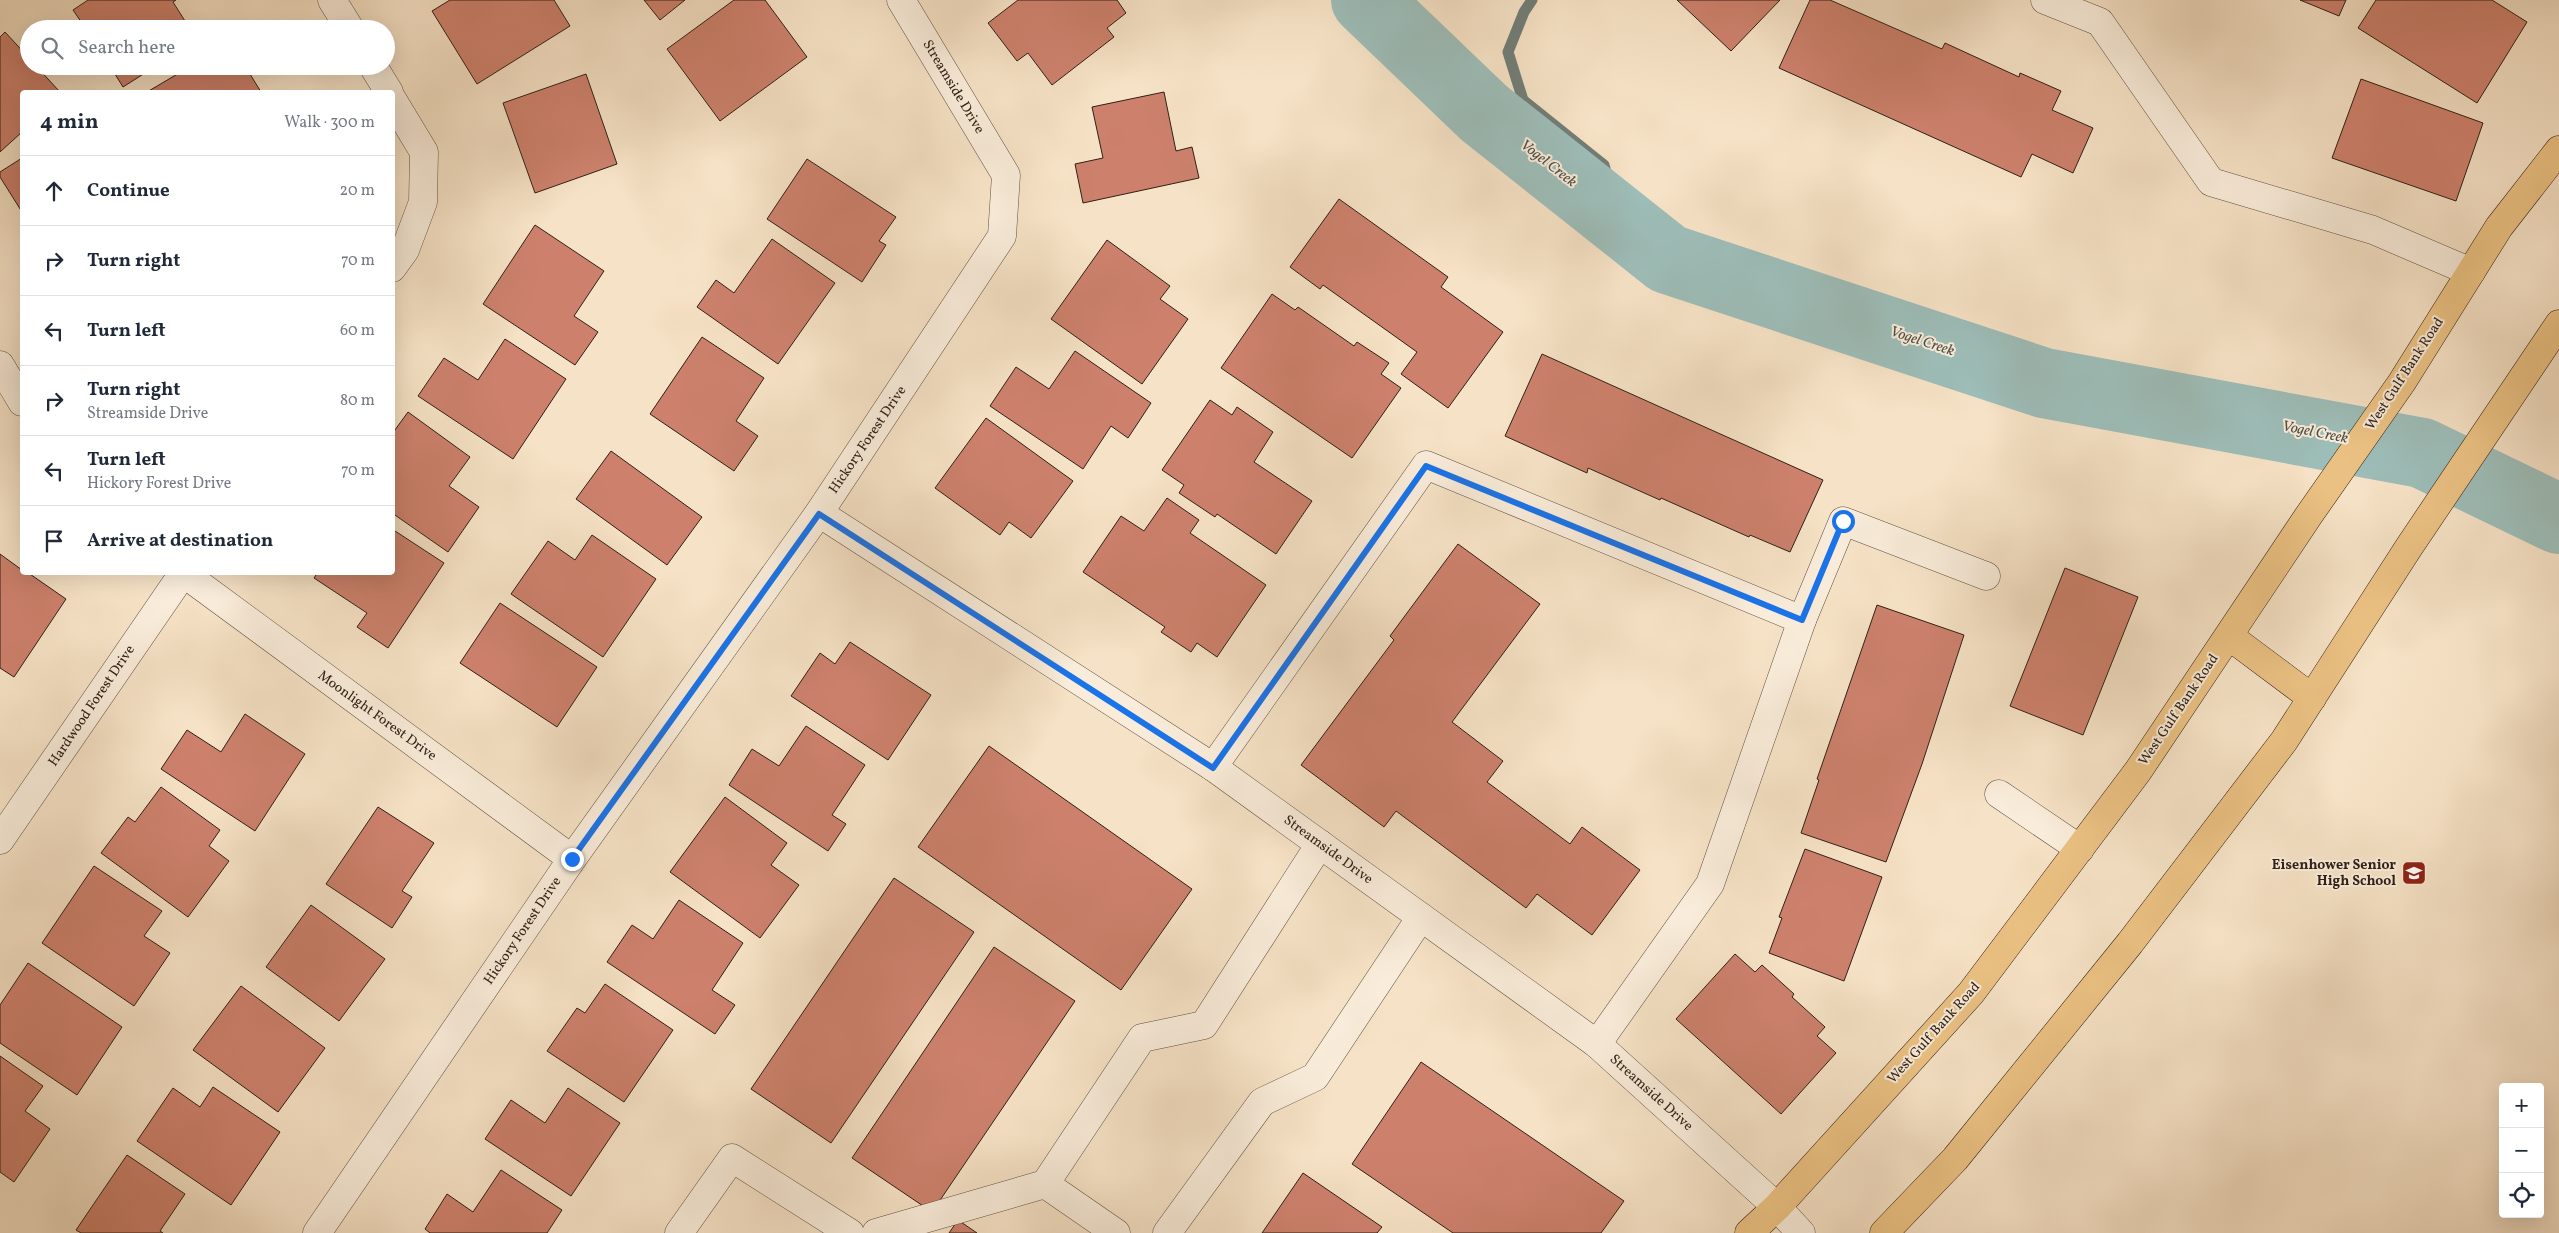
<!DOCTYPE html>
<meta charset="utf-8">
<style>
body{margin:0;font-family:Vollkorn,serif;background:#f2f2f3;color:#1f2937}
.controls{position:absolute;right:15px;bottom:15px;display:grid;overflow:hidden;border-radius:5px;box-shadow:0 5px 20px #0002}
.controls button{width:45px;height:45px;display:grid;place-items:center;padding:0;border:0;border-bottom:1px solid #e0e1e3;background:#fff;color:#1f2937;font:25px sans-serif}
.stop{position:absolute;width:15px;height:15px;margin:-11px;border:4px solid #1a73e8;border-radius:50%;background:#fff}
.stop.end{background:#1a73e8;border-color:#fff;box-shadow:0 1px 5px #0008}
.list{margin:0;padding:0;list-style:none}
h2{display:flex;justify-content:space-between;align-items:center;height:65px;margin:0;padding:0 20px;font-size:21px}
h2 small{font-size:16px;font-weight:400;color:#747a83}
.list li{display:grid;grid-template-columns:32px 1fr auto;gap:15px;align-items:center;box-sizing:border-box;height:70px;padding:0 20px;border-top:1px solid #e0e1e3}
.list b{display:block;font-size:19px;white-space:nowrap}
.list p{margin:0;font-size:16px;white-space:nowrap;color:#747a83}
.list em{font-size:16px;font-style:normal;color:#747a83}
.icon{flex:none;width:28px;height:28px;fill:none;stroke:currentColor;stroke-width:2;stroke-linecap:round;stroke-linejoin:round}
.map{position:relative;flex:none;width:2559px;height:1233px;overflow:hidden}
.search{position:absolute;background:#fff;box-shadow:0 5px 20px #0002;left:20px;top:20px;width:375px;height:55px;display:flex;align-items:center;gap:12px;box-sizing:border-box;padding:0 18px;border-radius:28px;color:#747a83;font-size:19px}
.panel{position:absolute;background:#fff;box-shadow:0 5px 20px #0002;left:20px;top:90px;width:375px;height:485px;border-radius:5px}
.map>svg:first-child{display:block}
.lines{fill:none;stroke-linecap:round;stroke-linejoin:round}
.stream{stroke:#717e77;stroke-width:11}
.river{stroke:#9dbdb8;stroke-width:70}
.building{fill:#cd816d;stroke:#2e2016}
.minor-casing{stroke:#605042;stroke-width:29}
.major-casing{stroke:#2e2016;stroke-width:29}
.minor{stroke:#f9ecda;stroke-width:28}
.major{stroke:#ebc183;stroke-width:28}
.route{stroke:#1a73e8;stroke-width:6}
.labels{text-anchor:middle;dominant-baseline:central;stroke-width:4;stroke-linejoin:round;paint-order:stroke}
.street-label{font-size:14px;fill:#2e2016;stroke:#f9ecda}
.poi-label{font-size:14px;font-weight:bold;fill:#2e2016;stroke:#f9ecda;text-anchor:end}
.water-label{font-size:15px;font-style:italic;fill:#4f4f47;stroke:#f9ecda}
</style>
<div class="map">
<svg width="2559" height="1233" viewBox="0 0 2559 1233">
<rect width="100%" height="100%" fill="#f6e2c6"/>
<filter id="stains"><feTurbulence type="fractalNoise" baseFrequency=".004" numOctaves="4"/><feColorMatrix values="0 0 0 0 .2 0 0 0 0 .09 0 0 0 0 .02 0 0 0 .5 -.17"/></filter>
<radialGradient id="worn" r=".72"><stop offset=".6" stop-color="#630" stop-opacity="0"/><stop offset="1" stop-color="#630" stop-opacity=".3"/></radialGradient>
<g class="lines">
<path class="stream" d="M1532 0 1524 12 1508 52 1523 100 1604 165 1619 220"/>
<path class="river" d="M1366 0 1484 113 1668 259 2044 383 2422 453 2559 519"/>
</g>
<g class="building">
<path d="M88 0H176L173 2 190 29H86L73 10Z"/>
<path d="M450 0H554L570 26 477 84 432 11Z"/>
<path d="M644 0H685L660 20Z"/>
<path d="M734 0H765L807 57 720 121 667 49Z"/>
<path d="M1018 0H1117L1126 13 1107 28 1114 37 1052 85 1028 53 1017 61 988 23Z"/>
<path d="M1677 0H1780L1731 51Z"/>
<path d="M1810 0H1830L1942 49 1945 43 2019 77 2020 73 2061 91 2052 110 2093 128 2073 173 2032 154 2021 177 1779 68Z"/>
<path d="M2300 0H2346L2339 16Z"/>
<path d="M2376 0H2492L2527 22 2477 103 2358 28Z"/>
<path d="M5 32 29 58V66H36L60 92H22V132L0 152V37Z"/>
<path d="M110 66H156L123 87Z"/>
<path d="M191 66H245L261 92H147Z"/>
<path d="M586 74 617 164 535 193 503 103Z"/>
<path d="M2361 79 2483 123 2456 201 2332 158Z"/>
<path d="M1164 92 1176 151 1192 147 1199 178 1083 203 1075 164 1103 158 1092 107Z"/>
<path d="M22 158V212L0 177V172Z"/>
<path d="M807 159 896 217 879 241 886 245 862 282 767 219Z"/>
<path d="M1339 199 1448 277 1441 287 1503 332 1448 408 1401 374 1417 352 1323 285 1320 289 1290 267Z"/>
<path d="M535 225 604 271 574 316 598 332 575 365 483 304Z"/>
<path d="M772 239 835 283 778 364 697 307 716 280 734 293Z"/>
<path d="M1107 240 1170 286 1160 299 1188 319 1142 384 1051 319Z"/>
<path d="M1272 294 1295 310 1298 307 1354 346 1357 342 1389 363 1381 374 1401 388 1352 458 1221 368Z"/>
<path d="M702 337 764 378 736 421 758 436 734 471 650 414Z"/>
<path d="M505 339 566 379 513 459 418 396 444 358 478 380Z"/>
<path d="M1075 351 1151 403 1128 438 1111 426 1083 469 990 406 1016 367 1049 389Z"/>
<path d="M1542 354 1823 480 1790 552 1750 535 1749 537 1661 498 1660 500 1588 468 1587 473 1505 436Z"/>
<path d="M1210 400 1232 415 1237 407 1273 432 1254 462 1312 501 1276 554 1217 514 1215 517 1179 493 1184 485 1162 470Z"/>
<path d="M408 412 470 457 449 486 479 507 448 552 392 513V434Z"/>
<path d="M986 418 1073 481 1031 538 1009 522 1000 535 935 488Z"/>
<path d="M611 451 702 517 667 565 576 499Z"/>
<path d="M1167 498 1199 520 1190 533 1266 585 1217 657 1197 643 1191 652 1161 632 1165 627 1083 572 1121 516 1144 531Z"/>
<path d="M392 529 444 563 388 648 357 627 367 613 314 578 318 572H392Z"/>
<path d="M592 535 656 579 603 657 511 594 548 541 575 560Z"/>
<path d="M1458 544 1540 604 1452 722 1503 761 1487 782 1570 844 1582 827 1640 870 1592 935 1537 894 1526 908 1396 811 1384 827 1301 765 1394 640 1390 636Z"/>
<path d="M0 554 22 570V572H27L66 599 14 677 0 668Z"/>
<path d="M2065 568 2138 597 2083 735 2010 706Z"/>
<path d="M500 603 597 667 557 727 460 663Z"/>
<path d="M1877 605 1964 635 1922 764 1886 862 1801 833 1819 780 1817 779Z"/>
<path d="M850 642 931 695 888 760 791 696 820 653 835 664Z"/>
<path d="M245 714 305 754 255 831 161 769 187 730 221 752Z"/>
<path d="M806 726 865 765 832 815 846 824 828 851 729 785 752 749 779 766Z"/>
<path d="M989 746 1192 889 1121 990 918 847Z"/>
<path d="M161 787 220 830 209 846 229 861 188 917 101 853 128 817 135 822Z"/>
<path d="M725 797 787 843 771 865 799 885 760 938 670 872Z"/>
<path d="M378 807 434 843 402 891 412 897 392 928 326 884Z"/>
<path d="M1805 849 1882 877 1844 981 1769 953 1782 918 1779 917Z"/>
<path d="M94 866 162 911 144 936 170 953 134 1006 42 943Z"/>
<path d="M894 878 974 932 831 1143 751 1089Z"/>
<path d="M679 900 743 943 712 990 735 1005 715 1034 607 962 632 925 653 939Z"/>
<path d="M311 905 385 959 339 1021 266 967Z"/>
<path d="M994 947 1075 1001 932 1212 852 1158Z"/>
<path d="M1735 954 1755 972 1762 965 1794 994 1792 997 1825 1027 1817 1036 1836 1053 1781 1114 1676 1019Z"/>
<path d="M28 963 122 1027 77 1095 0 1043V1005Z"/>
<path d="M605 984 673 1030 624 1102 547 1051 577 1008 585 1013Z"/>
<path d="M241 986 325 1048 278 1112 193 1050Z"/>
<path d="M0 1056 43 1086 25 1111 50 1129 14 1182 0 1172Z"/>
<path d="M1421 1062 1624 1201 1601 1233H1453L1352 1164Z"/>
<path d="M213 1087 280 1132 231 1205 137 1141 173 1088 200 1107Z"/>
<path d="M568 1088 620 1123 571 1196 485 1139 511 1100 545 1123Z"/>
<path d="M127 1155 185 1194 160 1231 163 1233H81L76 1230Z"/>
<path d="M501 1170 562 1210 547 1233H430L425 1229 447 1194 473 1212Z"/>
<path d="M1303 1173 1382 1227 1377 1233H1262Z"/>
<path d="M958 1220 977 1233H949Z"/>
</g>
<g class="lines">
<defs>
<g id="minor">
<path d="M332 0 350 29"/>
<path d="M2045 0 2100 22 2211 182 2373 230 2471 272"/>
<path d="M373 66 389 92"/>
<path d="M392 99 424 152 423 202 405 250 392 268"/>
<path d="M0 365 22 402"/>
<path d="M819 513 1213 767 1597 1044 1777 1207 1801 1233"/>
<path d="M182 572 572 859"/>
<path d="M1213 767 1426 465 1802 620"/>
<path d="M1999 794 2080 849"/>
<path d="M0 840 184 572"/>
<path d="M1597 1044 1710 884 1802 620 1843 521 1986 576"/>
<path d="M1045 1184 1116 1233"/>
<path d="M317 1233 572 859 819 513 1002 236 1006 175 901 0"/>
<path d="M679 1233 732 1158 850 1233"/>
<path d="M876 1233 1045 1184 1142 1038 1204 1025 1320 844"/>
<path d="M1167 1233 1262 1102 1315 1077 1421 917"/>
</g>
<g id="major">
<path d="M2229 636 2312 698"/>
<path d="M1749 1233 1777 1207 1971 993 2138 771 2309 515 2402 382 2499 227 2559 150"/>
<path d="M1884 1233 1955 1159 2130 943 2284 741 2409 547 2559 324"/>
</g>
</defs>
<use href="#minor" class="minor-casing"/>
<use href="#major" class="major-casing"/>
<use href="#minor" class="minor"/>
<use href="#major" class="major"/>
</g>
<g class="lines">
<path class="route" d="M572 859 819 514 1213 768 1426 466 1802 620 1843 521"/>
</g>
<defs>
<symbol id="school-square" viewBox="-11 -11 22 22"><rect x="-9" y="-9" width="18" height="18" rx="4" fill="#8f2418" stroke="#f9ecda"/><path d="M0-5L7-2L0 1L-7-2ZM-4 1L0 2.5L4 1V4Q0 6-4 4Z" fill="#fff"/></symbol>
</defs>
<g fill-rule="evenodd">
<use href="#school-square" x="2400" y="859" width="28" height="28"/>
</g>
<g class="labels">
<g class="street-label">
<text transform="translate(953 87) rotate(59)">Streamside Drive</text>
<text transform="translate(2405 374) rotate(-57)">West Gulf Bank Road</text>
<text transform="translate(868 440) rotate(-56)">Hickory Forest Drive</text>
<text transform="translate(92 706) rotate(-56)">Hardwood Forest Drive</text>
<text transform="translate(2179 710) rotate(-56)">West Gulf Bank Road</text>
<text transform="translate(377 716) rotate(36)">Moonlight Forest Drive</text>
<text transform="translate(1328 850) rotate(36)">Streamside Drive</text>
<text transform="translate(523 931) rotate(-56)">Hickory Forest Drive</text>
<text transform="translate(1934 1033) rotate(-48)">West Gulf Bank Road</text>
<text transform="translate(1651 1093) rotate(42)">Streamside Drive</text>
</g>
<g class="poi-label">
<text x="2396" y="865">Eisenhower Senior<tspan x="2396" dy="16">High School</tspan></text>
</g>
<g class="water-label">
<text transform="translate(1548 164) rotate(38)">Vogel Creek</text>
<text transform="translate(1922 342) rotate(18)">Vogel Creek</text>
<text transform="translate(2315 433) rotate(11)">Vogel Creek</text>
</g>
</g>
<rect width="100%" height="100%" filter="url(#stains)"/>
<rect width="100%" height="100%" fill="url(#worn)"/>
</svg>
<div class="controls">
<button>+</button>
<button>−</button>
<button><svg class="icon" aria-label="locate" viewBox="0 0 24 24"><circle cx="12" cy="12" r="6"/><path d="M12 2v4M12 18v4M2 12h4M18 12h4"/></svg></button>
</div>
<div class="stop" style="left:1843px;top:521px"></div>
<div class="stop end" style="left:572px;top:859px"></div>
<div class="search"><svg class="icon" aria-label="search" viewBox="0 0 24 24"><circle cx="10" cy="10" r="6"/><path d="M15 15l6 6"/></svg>Search here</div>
<section class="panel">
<h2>4 min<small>Walk · 300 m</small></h2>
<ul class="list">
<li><svg class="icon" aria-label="ahead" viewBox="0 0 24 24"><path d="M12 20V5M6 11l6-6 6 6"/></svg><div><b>Continue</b></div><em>20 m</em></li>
<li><svg class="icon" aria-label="right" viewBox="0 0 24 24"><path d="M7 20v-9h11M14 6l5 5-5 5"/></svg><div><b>Turn right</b></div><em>70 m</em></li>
<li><svg class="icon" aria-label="left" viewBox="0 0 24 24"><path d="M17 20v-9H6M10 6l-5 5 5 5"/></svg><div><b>Turn left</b></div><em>60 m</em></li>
<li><svg class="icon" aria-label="right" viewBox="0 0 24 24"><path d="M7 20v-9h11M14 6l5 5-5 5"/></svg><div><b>Turn right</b><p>Streamside Drive</p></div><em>80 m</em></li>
<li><svg class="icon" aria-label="left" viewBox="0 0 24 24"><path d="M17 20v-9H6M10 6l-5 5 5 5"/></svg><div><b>Turn left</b><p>Hickory Forest Drive</p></div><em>70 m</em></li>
<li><svg class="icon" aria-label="arrive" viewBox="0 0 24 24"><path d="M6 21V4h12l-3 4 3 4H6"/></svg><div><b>Arrive at destination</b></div></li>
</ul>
</section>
</div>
